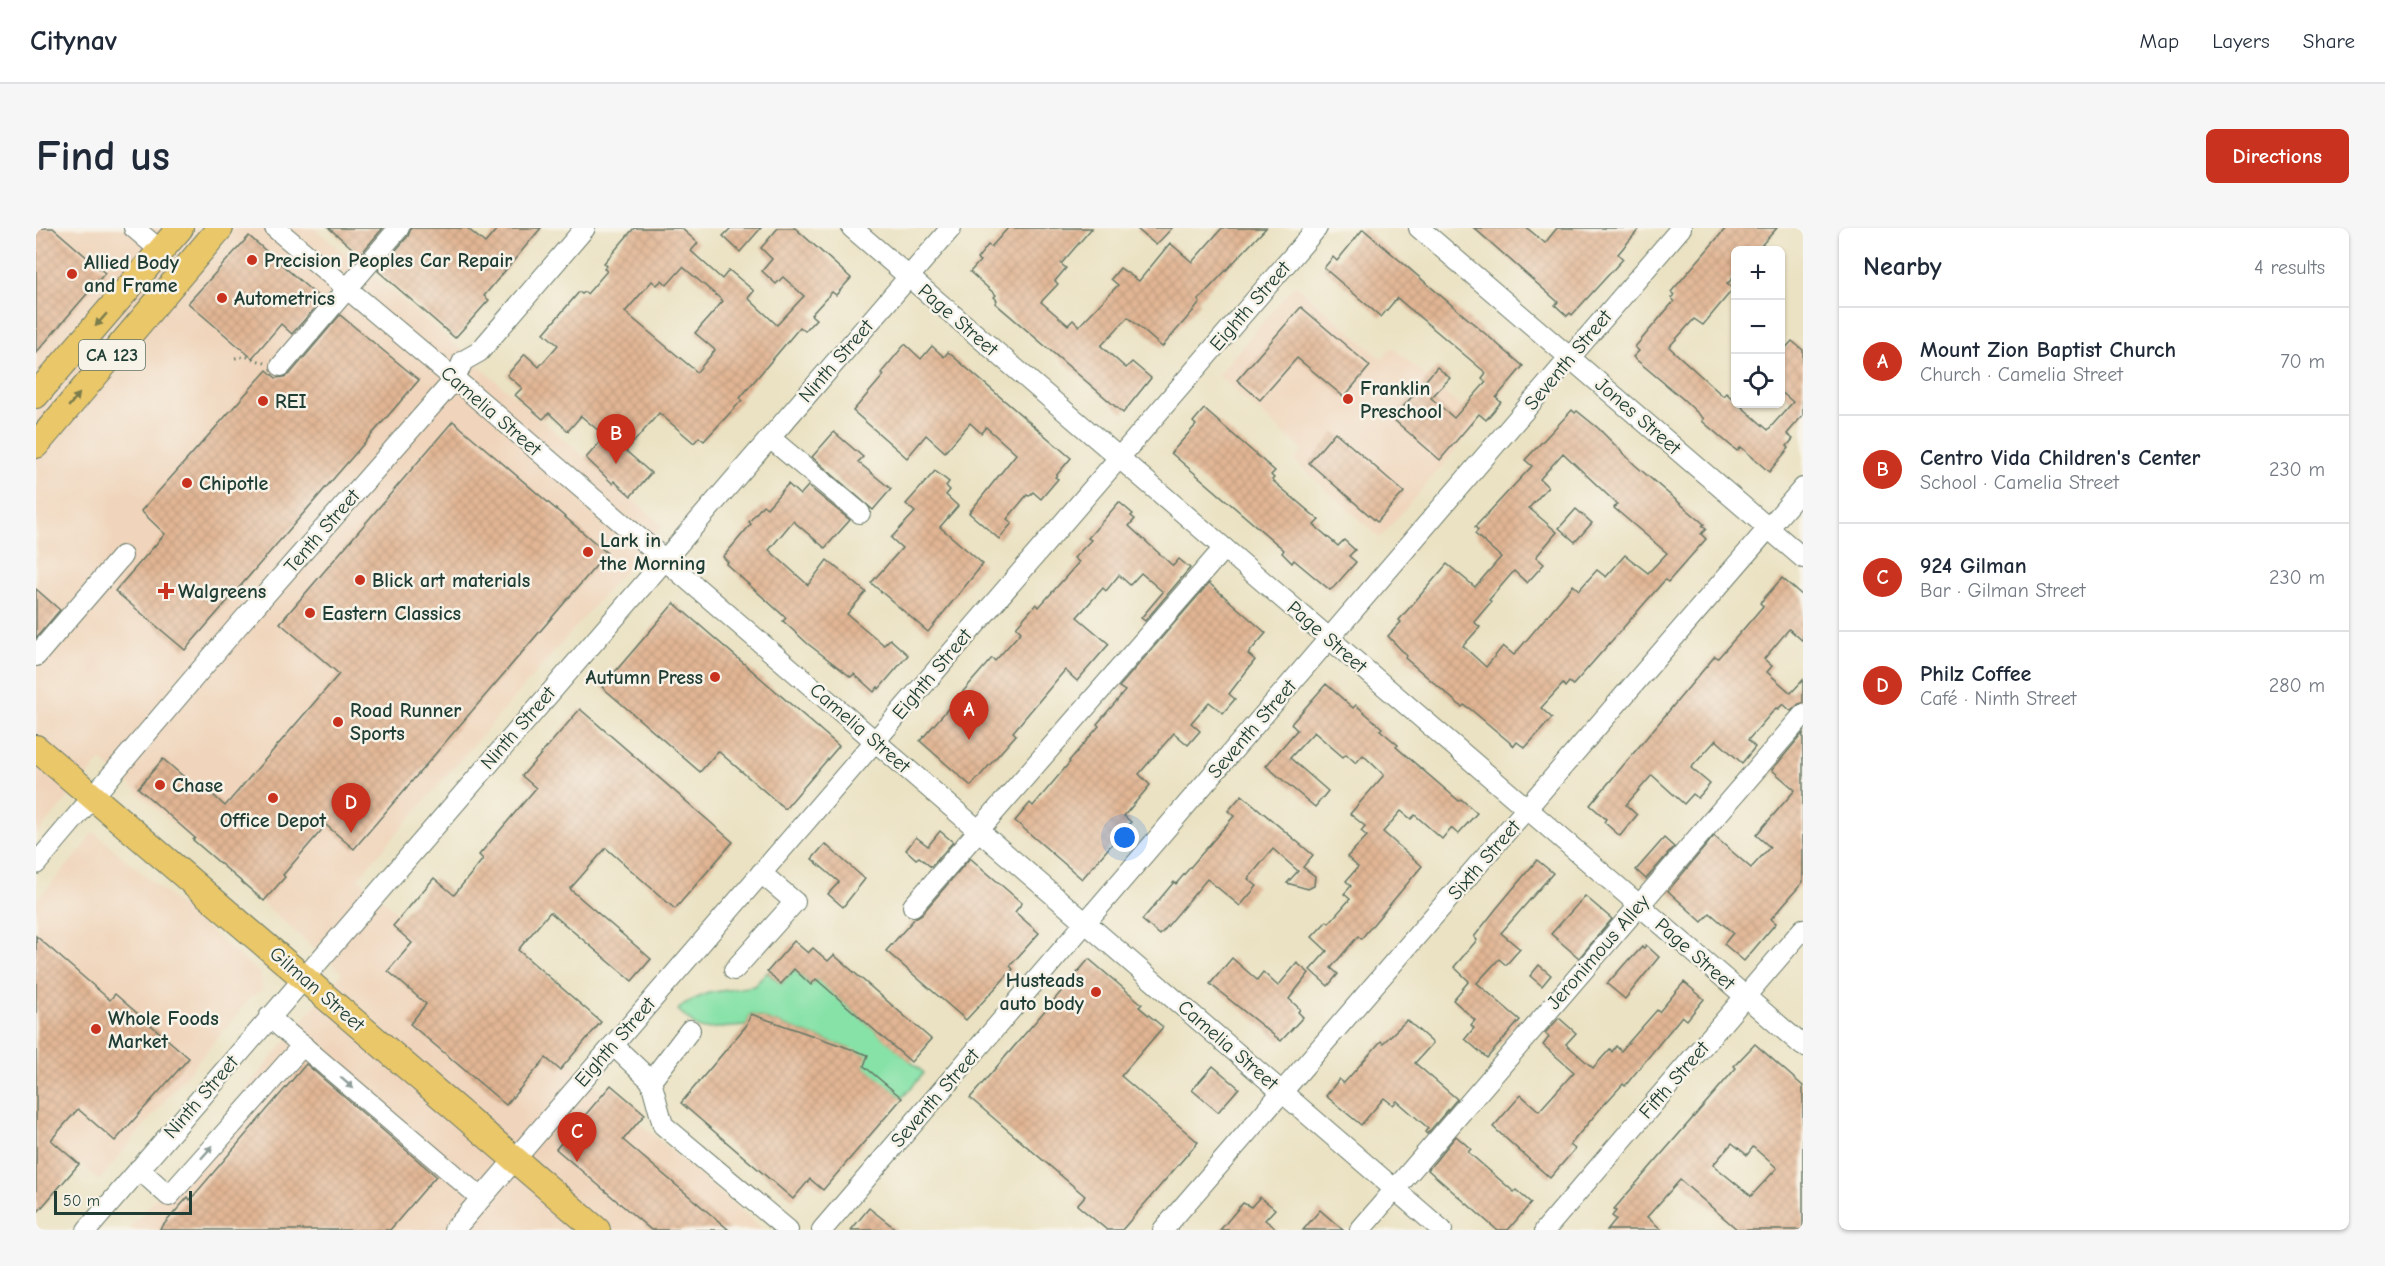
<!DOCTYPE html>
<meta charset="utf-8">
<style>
body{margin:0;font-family:"Comic Neue",sans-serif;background:#f6f6f7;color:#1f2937}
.controls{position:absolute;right:18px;top:18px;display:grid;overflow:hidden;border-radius:9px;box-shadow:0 2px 4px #0004}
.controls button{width:54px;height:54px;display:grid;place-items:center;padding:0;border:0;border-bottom:2px solid #e0e1e3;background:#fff;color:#1f2937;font:30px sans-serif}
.scale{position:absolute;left:18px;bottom:15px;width:138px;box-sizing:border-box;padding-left:6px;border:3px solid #1f3d34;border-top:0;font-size:16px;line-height:21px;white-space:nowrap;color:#1f3d34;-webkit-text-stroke:4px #f7f3e8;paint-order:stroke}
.you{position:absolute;left:1089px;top:610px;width:21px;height:21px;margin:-15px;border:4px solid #fff;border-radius:50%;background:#1a73e8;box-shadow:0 0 0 9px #1a73e833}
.badge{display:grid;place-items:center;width:39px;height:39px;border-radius:50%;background:#c8321e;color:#fff;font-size:20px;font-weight:700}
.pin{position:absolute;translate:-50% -50px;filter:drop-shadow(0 2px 3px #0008)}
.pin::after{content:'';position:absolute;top:32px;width:21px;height:18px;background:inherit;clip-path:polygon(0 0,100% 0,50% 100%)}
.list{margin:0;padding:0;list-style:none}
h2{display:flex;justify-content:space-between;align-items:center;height:78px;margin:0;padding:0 24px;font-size:26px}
h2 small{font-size:20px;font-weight:400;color:#747a83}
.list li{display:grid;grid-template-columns:39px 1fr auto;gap:18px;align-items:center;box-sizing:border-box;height:108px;padding:0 24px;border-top:2px solid #e0e1e3}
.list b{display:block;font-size:22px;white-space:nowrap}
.list p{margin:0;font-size:20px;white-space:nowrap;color:#747a83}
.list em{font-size:20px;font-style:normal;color:#747a83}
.icon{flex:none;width:33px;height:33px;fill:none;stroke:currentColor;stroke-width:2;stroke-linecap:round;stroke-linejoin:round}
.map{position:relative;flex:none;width:1767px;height:1002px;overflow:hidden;border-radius:9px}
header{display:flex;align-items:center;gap:36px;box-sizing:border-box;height:84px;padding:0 30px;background:#fff;border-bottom:2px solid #e0e1e3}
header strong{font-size:28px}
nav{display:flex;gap:33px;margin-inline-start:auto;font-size:21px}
.intro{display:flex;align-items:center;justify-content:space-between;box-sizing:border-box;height:144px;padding:0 36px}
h1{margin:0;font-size:42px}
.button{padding:15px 27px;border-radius:9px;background:#c8321e;color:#fff;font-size:21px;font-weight:700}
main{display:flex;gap:36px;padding:0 36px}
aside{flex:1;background:#fff;border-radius:9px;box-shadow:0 2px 4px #0004}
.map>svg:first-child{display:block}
.built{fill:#f0d5bc}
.green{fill:#87e2a8;stroke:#53906e;stroke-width:1.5}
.building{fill:url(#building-cross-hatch);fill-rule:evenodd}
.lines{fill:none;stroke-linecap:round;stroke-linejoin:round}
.minor-casing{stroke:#676;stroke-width:22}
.major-casing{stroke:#676;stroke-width:28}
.path{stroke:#676;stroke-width:3;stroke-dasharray:1.5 4.5;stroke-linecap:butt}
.minor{stroke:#fff;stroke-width:20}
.major{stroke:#eac769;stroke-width:26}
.oneway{fill:#7a7b4c}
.oneway2{fill:#8f9e9a}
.poi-dot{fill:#c8321e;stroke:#f7f3e8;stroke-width:2}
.labels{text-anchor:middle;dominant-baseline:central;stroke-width:5;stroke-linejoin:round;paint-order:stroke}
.shield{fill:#f7f3e8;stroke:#60746a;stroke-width:1.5}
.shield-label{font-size:18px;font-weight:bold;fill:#1f3d34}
.poi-label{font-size:20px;font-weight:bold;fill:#1f3d34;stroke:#f7f3e8;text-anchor:start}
.street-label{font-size:20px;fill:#1f3d34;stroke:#f7f3e8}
</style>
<header>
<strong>Citynav</strong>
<nav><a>Map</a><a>Layers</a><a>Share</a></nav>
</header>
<div class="intro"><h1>Find us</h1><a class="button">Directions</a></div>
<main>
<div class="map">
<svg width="1767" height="1002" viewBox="0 0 1767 1002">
<defs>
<pattern id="building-cross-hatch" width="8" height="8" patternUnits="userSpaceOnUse" patternTransform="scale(1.5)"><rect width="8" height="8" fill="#e2b694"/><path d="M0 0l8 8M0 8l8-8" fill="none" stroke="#c19d80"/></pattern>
</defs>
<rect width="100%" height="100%" fill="#f7f3e8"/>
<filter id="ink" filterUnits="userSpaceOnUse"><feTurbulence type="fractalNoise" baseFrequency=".0167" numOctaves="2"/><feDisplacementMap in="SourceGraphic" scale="12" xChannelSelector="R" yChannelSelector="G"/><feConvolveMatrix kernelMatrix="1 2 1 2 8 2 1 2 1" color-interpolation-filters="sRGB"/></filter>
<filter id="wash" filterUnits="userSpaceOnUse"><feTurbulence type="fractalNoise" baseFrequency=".008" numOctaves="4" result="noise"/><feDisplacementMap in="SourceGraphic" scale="24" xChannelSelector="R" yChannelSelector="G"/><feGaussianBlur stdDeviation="1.35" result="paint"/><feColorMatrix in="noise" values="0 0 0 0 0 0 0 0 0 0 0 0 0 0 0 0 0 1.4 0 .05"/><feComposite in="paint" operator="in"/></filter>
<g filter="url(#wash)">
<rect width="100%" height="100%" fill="#ebe2c3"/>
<g class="built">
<path d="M0 0H278L416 114 627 298 322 650 727 1002H97L95 1000 306 745 65 532 0 607Z"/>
<path d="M1259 57 1346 131 1356 119 1443 195 1344 310 1259 233 1267 222 1182 147Z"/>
<path d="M59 605 224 746 227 761 215 769 63 952 0 899V673L48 619 54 607Z"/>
</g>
<path class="green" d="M758 741 775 757 781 751 888 845 866 870 827 838 814 821 715 786 710 798 668 801 661 799 642 782 648 776 672 765 718 758 731 744 745 756Z"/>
<g id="blocks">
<g class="building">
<path d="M0 0H17L69 45 0 125Z"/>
<path d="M293 0H347L324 27Z"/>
<path d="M375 0H431L449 15 462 0H505L448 68 453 72 419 110 342 43 372 8Z"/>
<path d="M598 0H645L662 15 655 23 686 51 693 42 718 63 712 70 741 97 768 68 747 49 740 56 726 43 736 31 725 20 742 0H759L815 50 800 67 796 64 775 87 780 91 769 103 764 99 704 170 706 172 668 213 663 209 658 215 623 185 590 223 615 245 595 268 578 253 577 256 550 230 569 208 545 188 532 203 513 185 507 191 479 167 486 160 471 147 489 126 503 139 522 117 508 105 543 64 546 66 549 64 551 66 571 43 568 41 571 38 568 35ZM647 39 687 73 659 105 679 122 661 144 589 84 616 53 621 57 626 52 631 57Z"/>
<path d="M695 0H725L704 24 687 8Z"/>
<path d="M972 0H1056L1025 36 1030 40 1019 53 1022 56 1005 74 1032 97 1037 92 1043 98 1082 57 1075 51 1084 40 1103 53 1134 15 1156 34 1186 0H1230L1162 72 1164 75 1126 119 1092 89 1065 118 1090 140 1096 134 1115 150 1087 185 959 75 961 72 958 69 960 67 934 44 944 33 941 31 952 17 955 19Z"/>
<path d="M1100 0H1136L1120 17Z"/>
<path d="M1438 0H1491L1509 15 1521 0H1604L1582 26 1587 31 1536 87 1534 85 1531 88 1519 77 1522 74Z"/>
<path d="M1690 0H1741L1721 22H1700V47L1691 56 1697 61 1667 97 1658 91 1633 119 1687 168 1690 165 1732 202 1757 174 1744 163V126L1756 113 1767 122V187L1751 206 1757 211 1751 218 1753 220 1733 244 1705 219 1701 223 1666 193 1668 191 1647 171 1597 129 1603 123 1599 119 1638 73 1635 70 1638 67 1635 64Z"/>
<path d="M1327 1 1487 138 1460 170 1465 174 1450 192 1443 186 1404 232 1357 191 1401 139 1414 150 1395 170 1418 190 1450 154 1446 150 1450 145 1361 70 1345 89 1288 40 1297 29 1301 33Z"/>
<path d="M213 8 286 72 256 106 245 96 216 130 152 75Z"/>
<path d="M1265 79 1334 138 1308 169 1261 130 1224 172 1201 152Z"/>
<path d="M304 87 383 152 149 422 79 363 129 306 105 283 231 142 240 150 248 149 254 146Z"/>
<path d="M869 116 885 131 896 118 908 129 912 124 1035 230 1019 249 1022 251 1005 271 997 264 993 268 991 267 971 291 976 295 963 311 933 285 980 226 950 199 945 205 934 195 909 224 890 207 871 230 817 183 848 147 845 145Z"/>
<path d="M1168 181 1239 243 1235 247 1238 250 1236 252 1283 292 1278 297 1302 318 1308 312 1319 322 1313 328 1320 334 1298 359 1294 362 1258 332 1256 335 1246 325 1248 322 1135 225 1160 197 1157 194Z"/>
<path d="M1536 182 1539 185 1541 183 1562 200 1599 237 1668 296 1666 298 1670 301 1665 306 1670 311 1632 354 1629 352 1537 457 1533 454 1529 459 1527 456 1505 480 1516 490 1489 520 1481 514 1478 518 1433 480 1428 477 1426 479 1369 430 1371 428 1352 408 1365 394 1363 392 1411 336 1439 359 1465 329 1439 306 1442 302 1439 299 1496 238 1489 232ZM1527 225 1581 276 1578 280 1631 325 1612 345 1589 327 1570 349 1561 342 1543 362 1537 357 1478 427 1467 418 1450 439 1427 418 1444 399 1438 394 1455 374 1453 372 1478 343 1491 355 1508 336 1500 329 1521 304 1493 280 1512 259 1504 251Z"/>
<path d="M417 193 571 325 318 621 290 597 247 647 249 649 228 673 157 612 159 610 102 560 127 531 168 566H176L189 578 303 446 244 395Z"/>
<path d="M798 204 827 229 822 234 855 261 837 282 776 229Z"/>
<path d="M1299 204 1368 264 1341 294 1273 235Z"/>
<path d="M899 243 913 254 910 258 914 262 910 267 922 278 904 299 947 336 892 404 835 355 866 320 855 310 879 284 870 276Z"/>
<path d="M752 256 764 267 772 258 814 292 789 320 757 293 733 322 772 357 791 332 830 364 811 386 848 417 854 411 872 427 843 461 842 459 838 464 818 446 815 449 772 416 747 393 750 390 690 336 692 334 687 329 715 296 713 294 727 277 731 280Z"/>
<path d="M1083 274 1097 286 1095 288 1099 291 1093 298 1137 338 1143 331 1154 340 1109 393 1105 390 1127 364 1105 345 1094 357 1083 347 1070 363 1067 360 1041 389 1073 416 1041 453 1029 442 977 504 980 507 935 558 884 513 956 430 959 433 985 404 980 399 1000 376 1003 379 1043 334 1038 330 1055 312 1052 310Z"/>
<path d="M1540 281 1556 295 1539 314 1523 300Z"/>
<path d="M1746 350 1767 368V413L1753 401 1728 431 1736 438 1731 444 1755 465 1767 452V475L1763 476 1755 483 1747 476 1742 481 1740 480 1712 512 1719 519 1706 535 1680 512 1655 540 1674 556 1662 570 1657 566 1648 576 1616 547 1590 577 1601 587 1584 608 1568 594 1570 591 1554 577 1679 428 1682 430 1710 398 1727 378 1724 375Z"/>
<path d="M1173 355 1230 405 1212 426 1219 432 1193 466 1199 471 1187 485 1173 474 1155 495 1164 503 1152 517 1138 505 1103 546 1114 557 1088 588 1095 594 1046 651 979 593 994 575 997 578 1034 534 1033 533 1063 498 1061 496 1089 463 1083 459Z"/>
<path d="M0 361 24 382 0 410Z"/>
<path d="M638 375 803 518 749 581 682 523 664 544 566 459Z"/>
<path d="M1290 456 1317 480 1320 477 1346 500 1344 502 1362 517 1360 519 1423 573 1425 571 1441 585 1422 606 1415 600 1406 611 1379 587 1375 591 1365 583 1347 604 1386 638 1325 711 1322 708 1295 740 1302 746 1292 758 1274 742 1291 723 1276 709 1291 693 1293 695 1314 671 1308 666 1315 658 1310 653 1322 639 1311 629 1331 608 1325 603 1329 598 1314 586 1348 547 1327 527 1320 535 1310 526 1307 529 1278 504 1254 530 1292 563 1279 579 1230 538 1261 502 1255 496Z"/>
<path d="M544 481 697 614 639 681 570 620 534 661 615 731 596 753 514 684 482 722 565 794 524 842 510 830 470 877 374 796 390 776 352 743 376 715 357 698 398 650 418 667 447 631 443 627 500 560 486 548Z"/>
<path d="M1767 505V654L1735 691 1740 695 1708 733 1688 716 1697 705 1674 685 1666 694 1632 663 1678 608 1715 640 1734 619 1720 607 1759 562 1736 542Z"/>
<path d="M1206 567 1277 627 1267 639 1279 648 1278 658 1272 661 1251 655 1262 643 1237 621 1212 651 1221 658 1204 678 1171 651 1124 707 1106 692 1138 654 1140 656 1198 588 1192 583Z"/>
<path d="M904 603 917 614 895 639 883 629 880 631 870 622 880 609 892 618Z"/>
<path d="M1628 610 1638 619 1610 651 1600 642Z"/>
<path d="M789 616 829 651 807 679 792 666 803 654 776 631Z"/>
<path d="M934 630 986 675 979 684 1003 705 974 738 977 741 930 792 850 723 879 690 886 686Z"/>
<path d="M1501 632 1517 645 1465 705 1484 721 1470 737 1463 731 1441 755 1484 792 1451 830 1429 811 1438 800 1435 797 1439 792 1417 772 1433 753 1418 739 1441 712 1438 709 1460 681Z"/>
<path d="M1549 668 1576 691 1543 730 1515 706Z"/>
<path d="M0 708 74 772 79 766 153 830 79 913 42 881 15 912 43 936 0 986Z"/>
<path d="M758 713 772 725 777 720 792 733 798 727 895 811 875 834 780 751 775 757 758 741 745 756 731 744Z"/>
<path d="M1610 717 1623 729 1589 771 1571 756 1593 731 1594 732 1606 719 1608 720Z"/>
<path d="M1196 730 1221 752 1227 744 1242 758 1261 735 1273 745 1253 771 1264 781 1262 784 1267 789 1245 813 1174 756Z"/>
<path d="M1053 731 1106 776 1103 779 1127 799 1085 848 1162 914 1086 1002H1071L1041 977 1049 968 934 870Z"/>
<path d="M1503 737 1515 747 1506 758 1494 748Z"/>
<path d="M1648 754 1668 771 1651 792 1646 788 1589 858 1587 856 1564 881 1534 917 1539 921 1514 950 1457 899 1485 867 1503 883 1538 844 1507 817 1513 809 1509 805 1523 790 1540 805 1530 816 1557 840 1574 821 1576 824 1580 818 1585 823 1621 782 1623 784Z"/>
<path d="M715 786 832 827 828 838 866 870 787 962 774 951 757 971 645 875 710 798Z"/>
<path d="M1371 792 1397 815 1379 835 1421 871 1391 906 1389 904 1392 900 1361 873 1357 877 1348 870 1325 897 1290 868 1303 851 1308 855 1345 813 1347 815Z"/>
<path d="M1719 816 1767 858V1002H1702L1644 952 1611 989 1626 1002H1571L1580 991 1576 988 1580 983 1578 981 1700 840 1698 838ZM1696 915 1711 927 1717 919 1741 940 1715 968 1677 937Z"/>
<path d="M270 836 400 948 354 1002H123L152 969 154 972Z"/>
<path d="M1177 838 1203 860 1182 884 1156 862Z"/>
<path d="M575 857 609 886 587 912 693 1002H615L520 921Z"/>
<path d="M1420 908 1435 921 1432 924 1478 964 1480 962 1495 975 1472 1002H1461L1392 942Z"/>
<path d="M1224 969 1239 981 1229 992 1242 1002H1184L1207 975 1215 979Z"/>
<path d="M833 980 861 1002H815Z"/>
<path d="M1284 982 1307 1002H1267Z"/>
</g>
</g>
</g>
<g filter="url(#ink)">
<use href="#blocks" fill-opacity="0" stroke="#676" stroke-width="1.5"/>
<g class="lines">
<defs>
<g id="minor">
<path d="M98 0 125 23"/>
<path d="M239 0 434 164 1406 1002"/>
<path d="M816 0 1767 818"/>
<path d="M1383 0 1767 330"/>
<path d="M245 138 363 0"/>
<path d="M734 210 824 285"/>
<path d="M0 428 86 328"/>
<path d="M0 636 201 399 419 151 427 133 443 124 549 0"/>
<path d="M877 678 1188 320"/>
<path d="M698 742 759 674 725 645"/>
<path d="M233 789 445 970"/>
<path d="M577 817 615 853 627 897 752 1002"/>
<path d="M615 853 654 802"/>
<path d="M103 941 133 968 267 817"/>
<path d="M51 1002 915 0"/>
<path d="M418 1002 1281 0"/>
<path d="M786 1002 1645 0"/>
<path d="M1127 1002 1767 260"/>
<path d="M1324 1002 1767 487"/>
<path d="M1509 1002 1767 701"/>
</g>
<g id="major">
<path d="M0 167 144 0"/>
<path d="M0 217 184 0"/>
<path d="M0 520 561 1002"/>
</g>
</defs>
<use href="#minor" class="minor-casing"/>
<use href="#major" class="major-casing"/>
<path class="path" d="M199 130 209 128 229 135"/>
<use href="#minor" class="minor"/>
<use href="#major" class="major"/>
</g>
<defs><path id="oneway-solid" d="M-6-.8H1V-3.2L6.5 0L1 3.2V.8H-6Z" transform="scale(1.5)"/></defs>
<g class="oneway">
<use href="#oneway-solid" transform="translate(65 92) rotate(131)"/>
<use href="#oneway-solid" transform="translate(38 172) rotate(-50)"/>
</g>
<g class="oneway2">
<use href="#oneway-solid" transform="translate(311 855) rotate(41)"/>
<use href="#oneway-solid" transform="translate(171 924) rotate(-48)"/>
</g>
</g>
<g class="poi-dot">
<circle cx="216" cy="32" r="6"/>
<circle cx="36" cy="46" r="6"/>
<circle cx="186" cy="70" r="6"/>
<circle cx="1312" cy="171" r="6"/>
<circle cx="227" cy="173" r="6"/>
<circle cx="151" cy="255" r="6"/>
<circle cx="552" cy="324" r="6"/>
<circle cx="324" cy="352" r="6"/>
<path d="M127 354h6v6h6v6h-6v6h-6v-6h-6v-6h6z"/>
<circle cx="274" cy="385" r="6"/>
<circle cx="679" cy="449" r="6"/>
<circle cx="302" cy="494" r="6"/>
<circle cx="124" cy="557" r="6"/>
<circle cx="237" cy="570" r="6"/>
<circle cx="1060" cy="764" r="6"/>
<circle cx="60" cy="801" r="6"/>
</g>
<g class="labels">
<rect class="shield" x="43" y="112" width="66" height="30" rx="4.5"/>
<g class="shield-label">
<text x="76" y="127">CA 123</text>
</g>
<g class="poi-label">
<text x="228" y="32">Precision Peoples Car Repair</text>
<text x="48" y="34">Allied Body<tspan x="48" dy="23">and Frame</tspan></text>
<text x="198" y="70">Autometrics</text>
<text x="1324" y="160">Franklin<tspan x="1324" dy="23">Preschool</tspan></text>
<text x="239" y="173">REI</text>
<text x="163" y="255">Chipotle</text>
<text x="564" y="312">Lark in<tspan x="564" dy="23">the Morning</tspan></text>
<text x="336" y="352">Blick art materials</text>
<text x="142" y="363">Walgreens</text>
<text x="286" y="385">Eastern Classics</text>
<text x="667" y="449" text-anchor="end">Autumn Press</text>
<text x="314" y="482">Road Runner<tspan x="314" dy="23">Sports</tspan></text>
<text x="136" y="557">Chase</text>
<text x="237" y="592" text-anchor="middle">Office Depot</text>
<text x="1048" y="752" text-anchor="end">Husteads<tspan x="1048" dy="23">auto body</tspan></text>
<text x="72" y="790">Whole Foods<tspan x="72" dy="23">Market</tspan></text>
</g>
<g class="street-label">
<text transform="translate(1214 78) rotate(-49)">Eighth Street</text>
<text transform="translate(922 92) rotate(41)">Page Street</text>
<text transform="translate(1532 132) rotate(-50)">Seventh Street</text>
<text transform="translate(800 133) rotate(-49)">Ninth Street</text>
<text transform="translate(455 183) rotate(41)">Camelia Street</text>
<text transform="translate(1602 188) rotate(41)">Jones Street</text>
<text transform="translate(286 303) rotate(-49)">Tenth Street</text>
<text transform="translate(1291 409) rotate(41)">Page Street</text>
<text transform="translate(896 446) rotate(-50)">Eighth Street</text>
<text transform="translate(482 500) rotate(-49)">Ninth Street</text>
<text transform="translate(824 500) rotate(41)">Camelia Street</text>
<text transform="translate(1216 501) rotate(-49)">Seventh Street</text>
<text transform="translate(1448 632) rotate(-49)">Sixth Street</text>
<text transform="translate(1562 724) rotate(-49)">Jeronimous Alley</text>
<text transform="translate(1659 726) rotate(41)">Page Street</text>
<text transform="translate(281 761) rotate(41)">Gilman Street</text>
<text transform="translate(579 814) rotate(-49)">Eighth Street</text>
<text transform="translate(1192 817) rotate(41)">Camelia Street</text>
<text transform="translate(1638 852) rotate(-49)">Fifth Street</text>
<text transform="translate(165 869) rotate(-49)">Ninth Street</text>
<text transform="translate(899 870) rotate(-49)">Seventh Street</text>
</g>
</g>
</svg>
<div class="controls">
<button>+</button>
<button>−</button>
<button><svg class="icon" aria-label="locate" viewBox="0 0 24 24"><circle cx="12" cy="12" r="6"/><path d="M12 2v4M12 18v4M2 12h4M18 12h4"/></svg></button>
</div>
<div class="scale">50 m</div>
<div class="you"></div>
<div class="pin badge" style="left:933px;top:512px">A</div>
<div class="pin badge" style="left:580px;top:236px">B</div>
<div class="pin badge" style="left:541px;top:934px">C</div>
<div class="pin badge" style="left:315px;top:605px">D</div>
</div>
<aside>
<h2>Nearby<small>4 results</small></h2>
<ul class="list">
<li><span class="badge">A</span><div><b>Mount Zion Baptist Church</b><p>Church · Camelia Street</p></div><em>70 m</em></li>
<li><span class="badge">B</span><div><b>Centro Vida Children's Center</b><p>School · Camelia Street</p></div><em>230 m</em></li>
<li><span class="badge">C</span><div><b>924 Gilman</b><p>Bar · Gilman Street</p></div><em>230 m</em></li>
<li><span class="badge">D</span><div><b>Philz Coffee</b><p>Café · Ninth Street</p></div><em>280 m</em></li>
</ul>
</aside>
</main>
